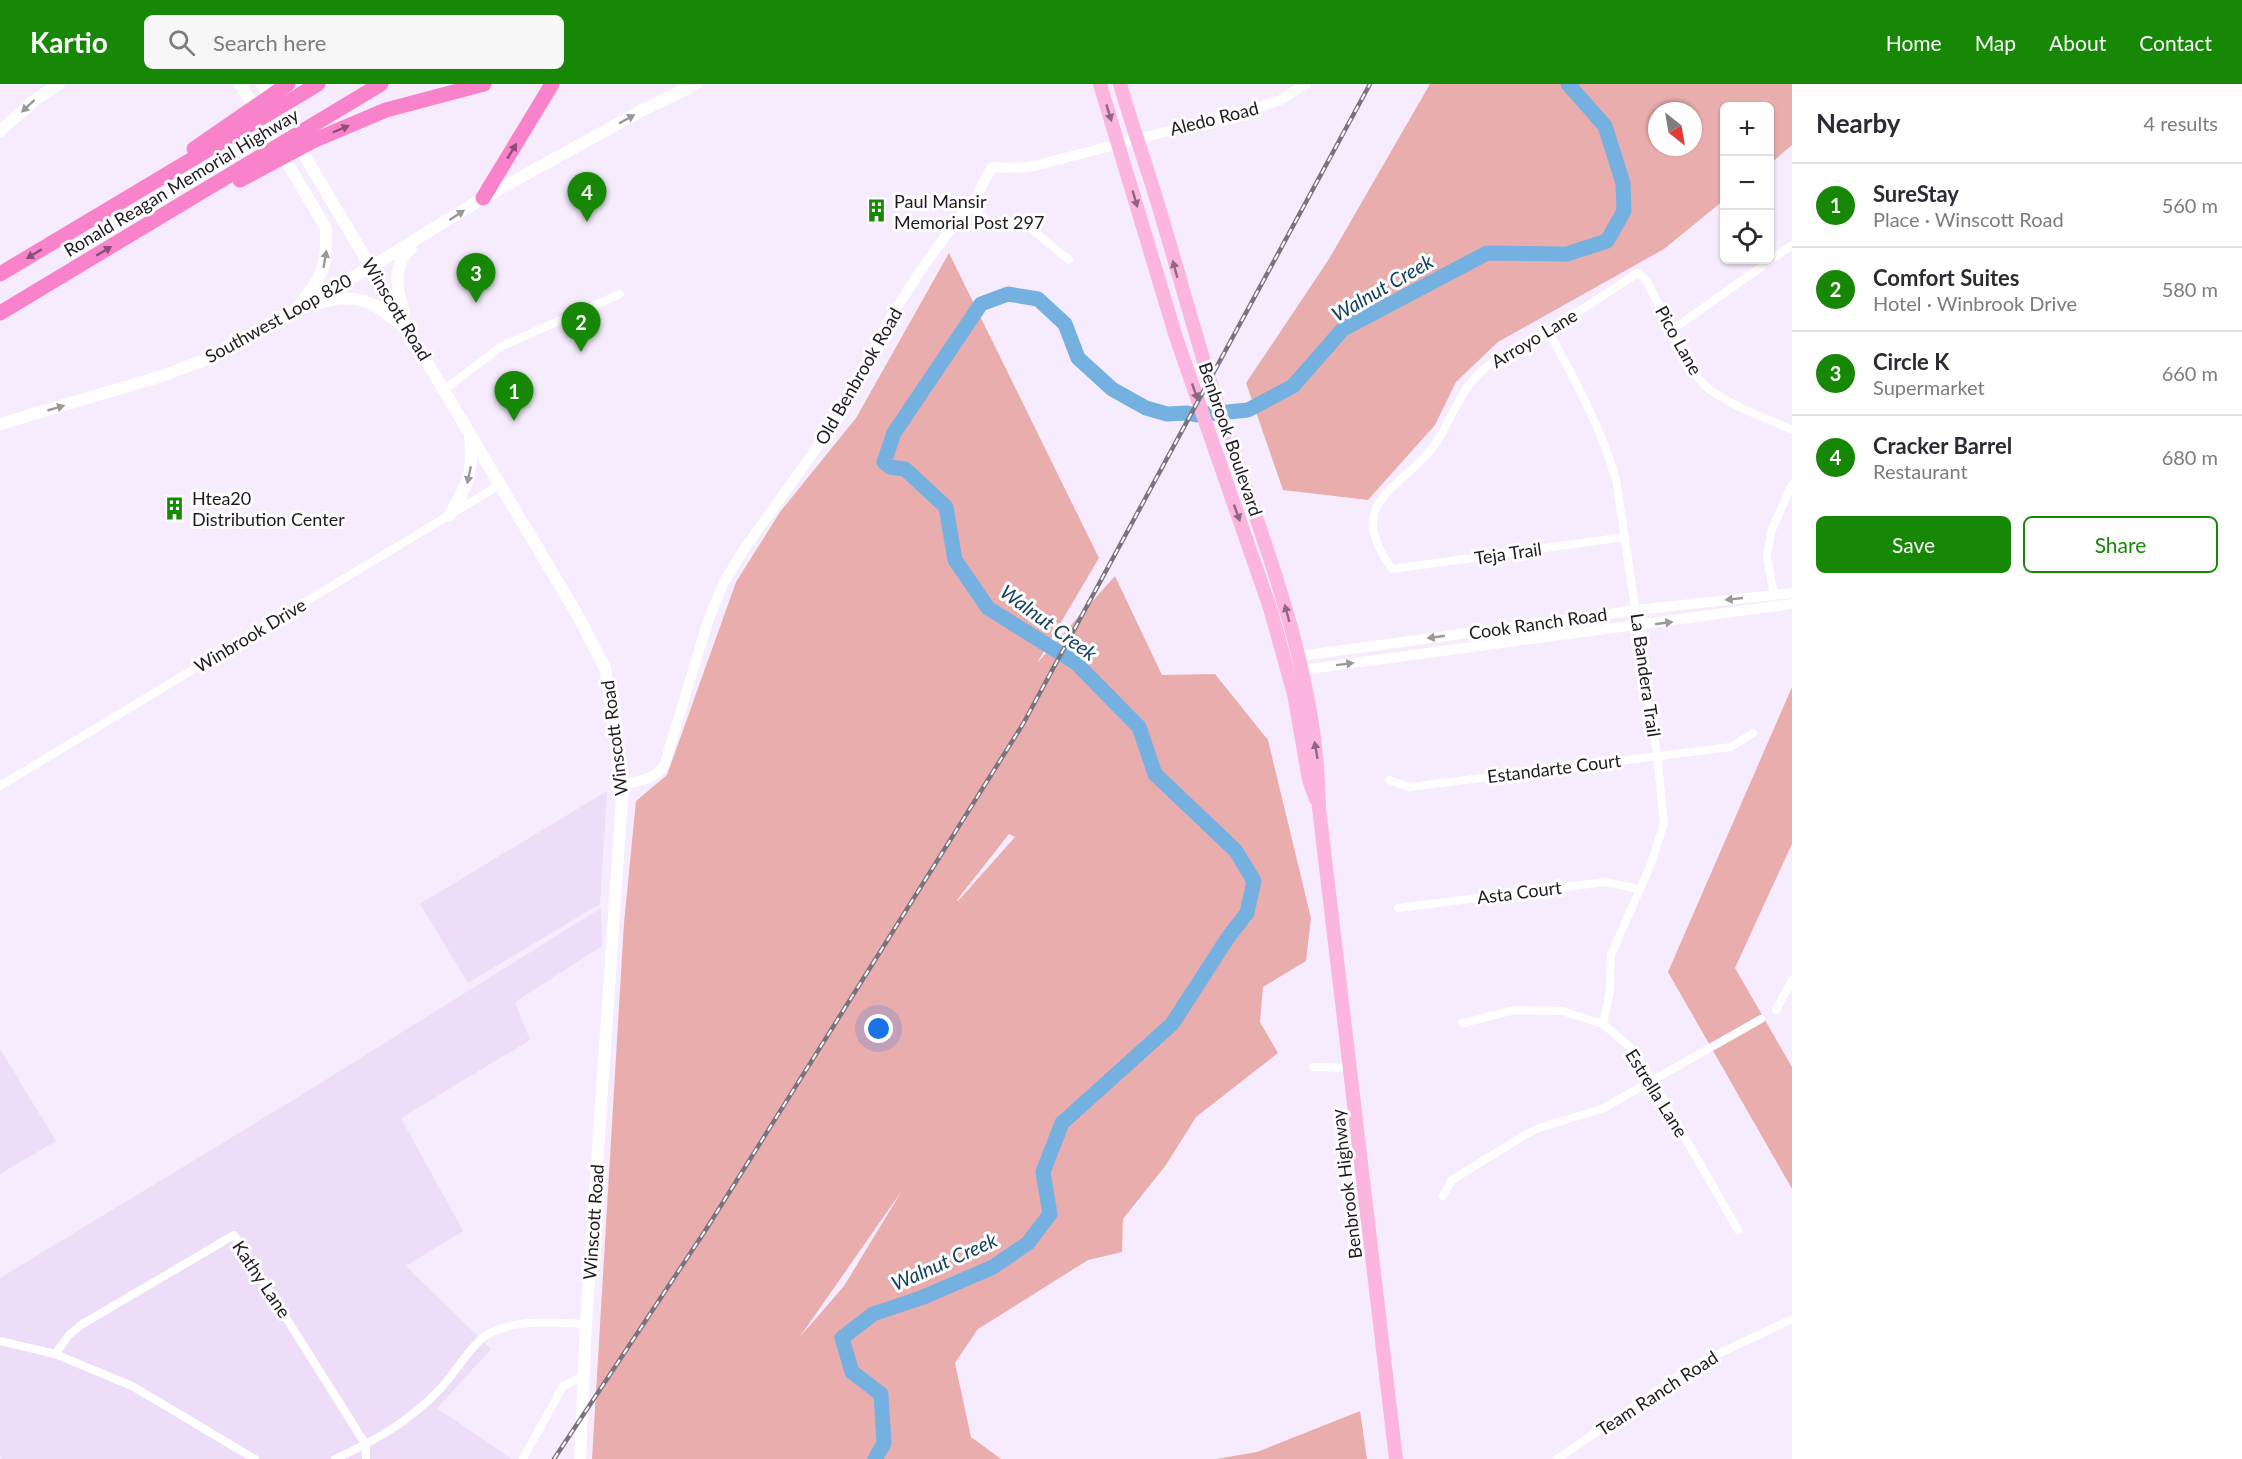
<!DOCTYPE html>
<meta charset="utf-8">
<style>
body{margin:0;font-family:Lato,sans-serif;background:#f7f7f7;color:#2b2b33}
.controls{position:absolute;right:18px;top:18px;display:grid;overflow:hidden;border-radius:9px;box-shadow:0 2px 4px #0004}
.controls button{width:54px;height:54px;display:grid;place-items:center;padding:0;border:0;border-bottom:2px solid #e1e1e2;background:#fff;color:#2b2b33;font:30px sans-serif}
.compass{position:absolute;left:1648px;top:18px;width:54px;height:54px;border-radius:50%;background:#fff;box-shadow:0 2px 4px #0004;rotate:149deg}
.you{position:absolute;left:879px;top:945px;width:21px;height:21px;margin:-15px;border:4px solid #fff;border-radius:50%;background:#1a73e8;box-shadow:0 0 0 9px #1a73e833}
.badge{display:grid;place-items:center;width:39px;height:39px;border-radius:50%;background:#178806;color:#fff;font-size:20px;font-weight:700}
.pin{position:absolute;translate:-50% -50px;filter:drop-shadow(0 2px 3px #0008)}
.pin::after{content:'';position:absolute;top:32px;width:21px;height:18px;background:inherit;clip-path:polygon(0 0,100% 0,50% 100%)}
.list{margin:0;padding:0;list-style:none}
h2{display:flex;justify-content:space-between;align-items:center;height:78px;margin:0;padding:0 24px;font-size:26px}
h2 small{font-size:20px;font-weight:400;color:#7c7c81}
.list li{display:grid;grid-template-columns:39px 1fr auto;gap:18px;align-items:center;box-sizing:border-box;height:84px;padding:0 24px;border-top:2px solid #e1e1e2}
.list b{display:block;font-size:22px;white-space:nowrap}
.list p{margin:0;font-size:20px;white-space:nowrap;color:#7c7c81}
.list em{font-size:20px;font-style:normal;color:#7c7c81}
.actions{display:flex;gap:12px;padding:18px 24px}
.actions a{flex:1;padding:14px 0;border:2px solid #178806;border-radius:9px;text-align:center;font-size:21px;color:#178806}
.actions .main{background:#178806;color:#fff}
.icon{flex:none;width:33px;height:33px;fill:none;stroke:currentColor;stroke-width:2;stroke-linecap:round;stroke-linejoin:round}
.map{position:relative;flex:none;width:1792px;height:1375px;overflow:hidden}
header{display:flex;align-items:center;gap:36px;box-sizing:border-box;height:84px;padding:0 30px;background:#178806;color:#fff}
header strong{font-size:28px}
nav{display:flex;gap:33px;margin-inline-start:auto;font-size:21px}
.search{width:420px;height:54px;background:#f7f7f7;display:flex;align-items:center;gap:15px;box-sizing:border-box;padding:0 21px;border-radius:9px;color:#7c7c81;font-size:22px}
main{display:flex}
aside{flex:1;background:#fff}
.map>svg:first-child{display:block}
.built{fill:#edddf9}
.green{fill:#eaadad;fill-rule:evenodd}
.lines{fill:none;stroke-linecap:round;stroke-linejoin:round}
.river{stroke:#74b0e0;stroke-width:15}
.minor{stroke:#fff;stroke-width:8}
.tertiary{stroke:#fff;stroke-width:10}
.secondary{stroke:#fff;stroke-width:12}
.primary{stroke:#fbb5df;stroke-width:14}
.motorway{stroke:#f983ca;stroke-width:15}
.rail-casing{stroke:#7a737e;stroke-width:4.5}
.rail{stroke:#fefefe;stroke-width:2;stroke-dasharray:7;stroke-linecap:butt}
.oneway{fill:#9a989c}
.oneway2{fill:#8d6880}
.oneway3{fill:#8c4e76}
.labels{text-anchor:middle;dominant-baseline:central;stroke-width:6;stroke-linejoin:round;paint-order:stroke}
.street-label{font-size:18px;fill:#1f1a22;stroke:#fefefe}
.poi-label{font-size:18px;fill:#1f1a22;stroke:#fefefe;text-anchor:start}
.water-label{font-size:20px;font-style:italic;fill:#134161;stroke:#fefefe}
</style>
<header>
<strong>Kartio</strong>
<div class="search"><svg class="icon" aria-label="search" viewBox="0 0 24 24"><circle cx="10" cy="10" r="6"/><path d="M15 15l6 6"/></svg>Search here</div>
<nav><a>Home</a><a>Map</a><a>About</a><a>Contact</a></nav>
</header>
<main>
<div class="map">
<svg width="1792" height="1375" viewBox="0 0 1792 1375">
<rect width="100%" height="100%" fill="#f6ecfd"/>
<g class="built">
<path d="M607 707 600 820 468 899 420 820Z"/>
<path d="M601 824 602 862 515 918 530 956 401 1034 463 1147 406 1182 491 1265 437 1324 512 1375H2L0 1372V1194L290 1018Z"/>
<path d="M0 965 56 1057 0 1090Z"/>
</g>
<g class="green">
<path d="M1430 0H1792V61L1770 80V22H1724V116L1664 165 1498 258 1456 298 1435 341 1368 416 1283 406 1246 299 1329 175ZM1657 27H1693V63H1657Z"/>
<path d="M949 169 1099 474 1037 579 1115 492 1162 591 1215 590 1268 656 1311 834 1306 877 1263 903 1260 938 1278 969 1196 1033 1166 1081 1123 1135 1122 1168 1088 1176 978 1245 955 1279 971 1353 1001 1375H592L624 839 636 717 667 691 736 498 780 428 856 334ZM1009 750 1015 753 958 817 957 816ZM903 1105 844 1202 799 1254Z"/>
<path d="M1792 603V760L1735 884 1792 983V1105L1668 888Z"/>
<path d="M1360 1327 1367 1375H1216L1257 1368Z"/>
</g>
<g class="lines">
<path class="river" d="M875 1375 884 1359 881 1310 852 1288 842 1254 873 1230 921 1214 993 1183 1028 1159 1050 1130 1043 1088 1062 1039 1172 940 1229 852 1247 829 1254 797 1236 767 1155 690 1139 643 1076 579 988 524 955 476 946 423 905 385 890 383 884 378 894 349 981 220 1008 210 1038 215 1065 240 1078 274 1112 305 1146 324 1167 330 1187 329 1197 331 1248 326 1293 302 1343 245 1487 169 1567 170 1607 157 1624 127 1623 99 1605 42 1568 0"/>
<g class="minor">
<path d="M970 124 993 140 1029 143 1069 176"/>
<path d="M1672 246 1792 161"/>
<path d="M1548 247C1575 295 1600 342 1616 395L1657 671 1664 739 1651 780 1611 871 1610 907 1603 940"/>
<path d="M445 305 502 262 620 210"/>
<path d="M1625 453 1392 485C1344 417 1398 408 1433 363 1449 342 1456 315 1473 296 1494 272 1522 262 1549 246 1579 228 1608 208 1638 189L1646 196C1660 221 1688 289 1709 305 1733 323 1764 333 1792 346"/>
<path d="M1774 511 1767 473 1771 448 1792 400"/>
<path d="M1389 696 1409 703 1731 663 1753 649"/>
<path d="M0 702 501 400"/>
<path d="M1398 824 1605 798 1639 805"/>
<path d="M1776 926 1792 896"/>
<path d="M1463 939 1515 926 1562 927 1603 940 1630 963 1652 996 1738 1146"/>
<path d="M1313 983 1351 984"/>
<path d="M1443 1112 1452 1096 1525 1051 1539 1044 1602 1025 1761 935"/>
<path d="M0 1257 55 1270 132 1302 255 1375"/>
<path d="M55 1270 69 1251 81 1241 234 1151 366 1361V1375"/>
<path d="M335 1375C375 1357 410 1337 440 1305 452 1293 474 1257 488 1250 519 1234 553 1239 586 1240"/>
<path d="M523 1375 563 1302 584 1292"/>
<path d="M1557 1375 1691 1283 1792 1235"/>
</g>
<g class="tertiary">
<path d="M1292 573 1637 526 1792 509"/>
<path d="M1294 587 1792 520"/>
<path d="M623 700C639 697 654 696 664 682L708 537 724 498 745 464 840 331 891 232 925 180 958 135 970 124 992 83 1017 84 1034 82 1253 25 1280 16 1306 0"/>
</g>
<g class="secondary">
<path d="M240 0 326 144C327 182 324 190 301 219"/>
<path d="M262 0 578 532 605 584 623 700 586 1240 580 1375"/>
<path d="M0 47 36 15 59 0"/>
<path d="M316 220C358 207 371 217 403 242"/>
<path d="M404 228C397 206 391 182 411 164"/>
<path d="M0 340 159 293 207 275 371 183 483 114 641 27 696 0"/>
<path d="M449 432C467 402 474 389 470 353"/>
</g>
<g class="primary">
<path d="M1100 0 1176 253 1270 524 1294 610 1309 696 1316 715"/>
<path d="M1120 0C1130 35 1142 69 1153 104 1176 178 1195 252 1219 326 1262 455 1318 586 1319 724L1396 1375"/>
</g>
<g class="motorway">
<path d="M194 65 288 0"/>
<path d="M240 96 315 56 386 26 484 0"/>
<path d="M483 114 552 0"/>
<path d="M0 190 318 0"/>
<path d="M0 229 381 0"/>
</g>
<defs>
<path id="rail" d="M554 1375 705 1147 1023 640 1370 0"/>
</defs>
<use href="#rail" class="rail-casing"/>
<use href="#rail" class="rail"/>
</g>
<defs><path id="oneway-solid" d="M-6-.8H1V-3.2L6.5 0L1 3.2V.8H-6Z" transform="scale(1.5)"/></defs>
<g class="oneway">
<use href="#oneway-solid" transform="translate(28 22) rotate(137)"/>
<use href="#oneway-solid" transform="translate(627 35) rotate(-29)"/>
<use href="#oneway-solid" transform="translate(457 131) rotate(-33)"/>
<use href="#oneway-solid" transform="translate(325 175) rotate(-80)"/>
<use href="#oneway-solid" transform="translate(56 324) rotate(-16)"/>
<use href="#oneway-solid" transform="translate(469 391) rotate(102)"/>
<use href="#oneway-solid" transform="translate(1734 515) rotate(174)"/>
<use href="#oneway-solid" transform="translate(1664 539) rotate(-8)"/>
<use href="#oneway-solid" transform="translate(1436 553) rotate(172)"/>
<use href="#oneway-solid" transform="translate(1345 580) rotate(-7)"/>
</g>
<g class="oneway2">
<use href="#oneway-solid" transform="translate(1109 29) rotate(73)"/>
<use href="#oneway-solid" transform="translate(1135 115) rotate(74)"/>
<use href="#oneway-solid" transform="translate(1175 185) rotate(-105)"/>
<use href="#oneway-solid" transform="translate(1195 308) rotate(71)"/>
<use href="#oneway-solid" transform="translate(1237 429) rotate(70)"/>
<use href="#oneway-solid" transform="translate(1287 529) rotate(-105)"/>
<use href="#oneway-solid" transform="translate(1316 666) rotate(-100)"/>
</g>
<g class="oneway3">
<use href="#oneway-solid" transform="translate(341 45) rotate(-23)"/>
<use href="#oneway-solid" transform="translate(512 67) rotate(-59)"/>
<use href="#oneway-solid" transform="translate(104 167) rotate(-31)"/>
<use href="#oneway-solid" transform="translate(34 170) rotate(149)"/>
</g>
<defs>
<symbol id="building-bare" viewBox="-9 -9 18 18"><path d="M-4-6H4V6H1V3H-1V6H-4ZM-2.5-4.3h1.7v1.8h-1.7ZM.8-4.3h1.7v1.8H.8ZM-2.5-1h1.7V.8h-1.7ZM.8-1h1.7V.8H.8Z" fill="#178806" stroke="#fefefe" stroke-width="2.5" paint-order="stroke"/></symbol>
</defs>
<g fill-rule="evenodd">
<use href="#building-bare" x="860" y="110" width="33" height="33"/>
<use href="#building-bare" x="158" y="408" width="33" height="33"/>
</g>
<g class="labels">
<g class="street-label">
<text transform="translate(1214 34) rotate(-14)">Aledo Road</text>
<text transform="translate(181 98) rotate(-31)">Ronald Reagan Memorial Highway</text>
<text transform="translate(397 225) rotate(59)">Winscott Road</text>
<text transform="translate(278 234) rotate(-29)">Southwest Loop 820</text>
<text transform="translate(1534 254) rotate(-31)">Arroyo Lane</text>
<text transform="translate(1679 256) rotate(61)">Pico Lane</text>
<text transform="translate(858 292) rotate(-60)">Old Benbrook Road</text>
<text transform="translate(1231 355) rotate(71)">Benbrook Boulevard</text>
<text transform="translate(1508 469) rotate(-8)">Teja Trail</text>
<text transform="translate(1538 539) rotate(-8)">Cook Ranch Road</text>
<text transform="translate(250 551) rotate(-31)">Winbrook Drive</text>
<text transform="translate(1646 591) rotate(82)">La Bandera Trail</text>
<text transform="translate(614 654) rotate(-97)">Winscott Road</text>
<text transform="translate(1554 684) rotate(-7)">Estandarte Court</text>
<text transform="translate(1519 808) rotate(-7)">Asta Court</text>
<text transform="translate(1657 1009) rotate(58)">Estrella Lane</text>
<text transform="translate(1346 1100) rotate(-97)">Benbrook Highway</text>
<text transform="translate(593 1138) rotate(-86)">Winscott Road</text>
<text transform="translate(262 1195) rotate(56)">Kathy Lane</text>
<text transform="translate(1657 1309) rotate(-33)">Team Ranch Road</text>
</g>
<g class="poi-label">
<text x="894" y="117">Paul Mansir<tspan x="894" dy="21">Memorial Post 297</tspan></text>
<text x="192" y="414">Htea20<tspan x="192" dy="21">Distribution Center</tspan></text>
</g>
<g class="water-label">
<text transform="translate(1382 203) rotate(-30)">Walnut Creek</text>
<text transform="translate(1049 538) rotate(36)">Walnut Creek</text>
<text transform="translate(944 1177) rotate(-24)">Walnut Creek</text>
</g>
</g>
</svg>
<div class="controls">
<button>+</button>
<button>−</button>
<button><svg class="icon" aria-label="locate" viewBox="0 0 24 24"><circle cx="12" cy="12" r="6"/><path d="M12 2v4M12 18v4M2 12h4M18 12h4"/></svg></button>
</div>
<svg class="compass" viewBox="-18 -18 36 36"><path d="M0-13l5 13h-10z" fill="#e53935"/><path d="M0 13l5-13h-10z" fill="#7c7c81"/></svg>
<div class="you"></div>
<div class="pin badge" style="left:514px;top:337px">1</div>
<div class="pin badge" style="left:581px;top:268px">2</div>
<div class="pin badge" style="left:476px;top:219px">3</div>
<div class="pin badge" style="left:587px;top:138px">4</div>
</div>
<aside>
<h2>Nearby<small>4 results</small></h2>
<ul class="list">
<li><span class="badge">1</span><div><b>SureStay</b><p>Place · Winscott Road</p></div><em>560 m</em></li>
<li><span class="badge">2</span><div><b>Comfort Suites</b><p>Hotel · Winbrook Drive</p></div><em>580 m</em></li>
<li><span class="badge">3</span><div><b>Circle K</b><p>Supermarket</p></div><em>660 m</em></li>
<li><span class="badge">4</span><div><b>Cracker Barrel</b><p>Restaurant</p></div><em>680 m</em></li>
</ul>
<div class="actions"><a class="main">Save</a><a>Share</a></div>
</aside>
</main>
